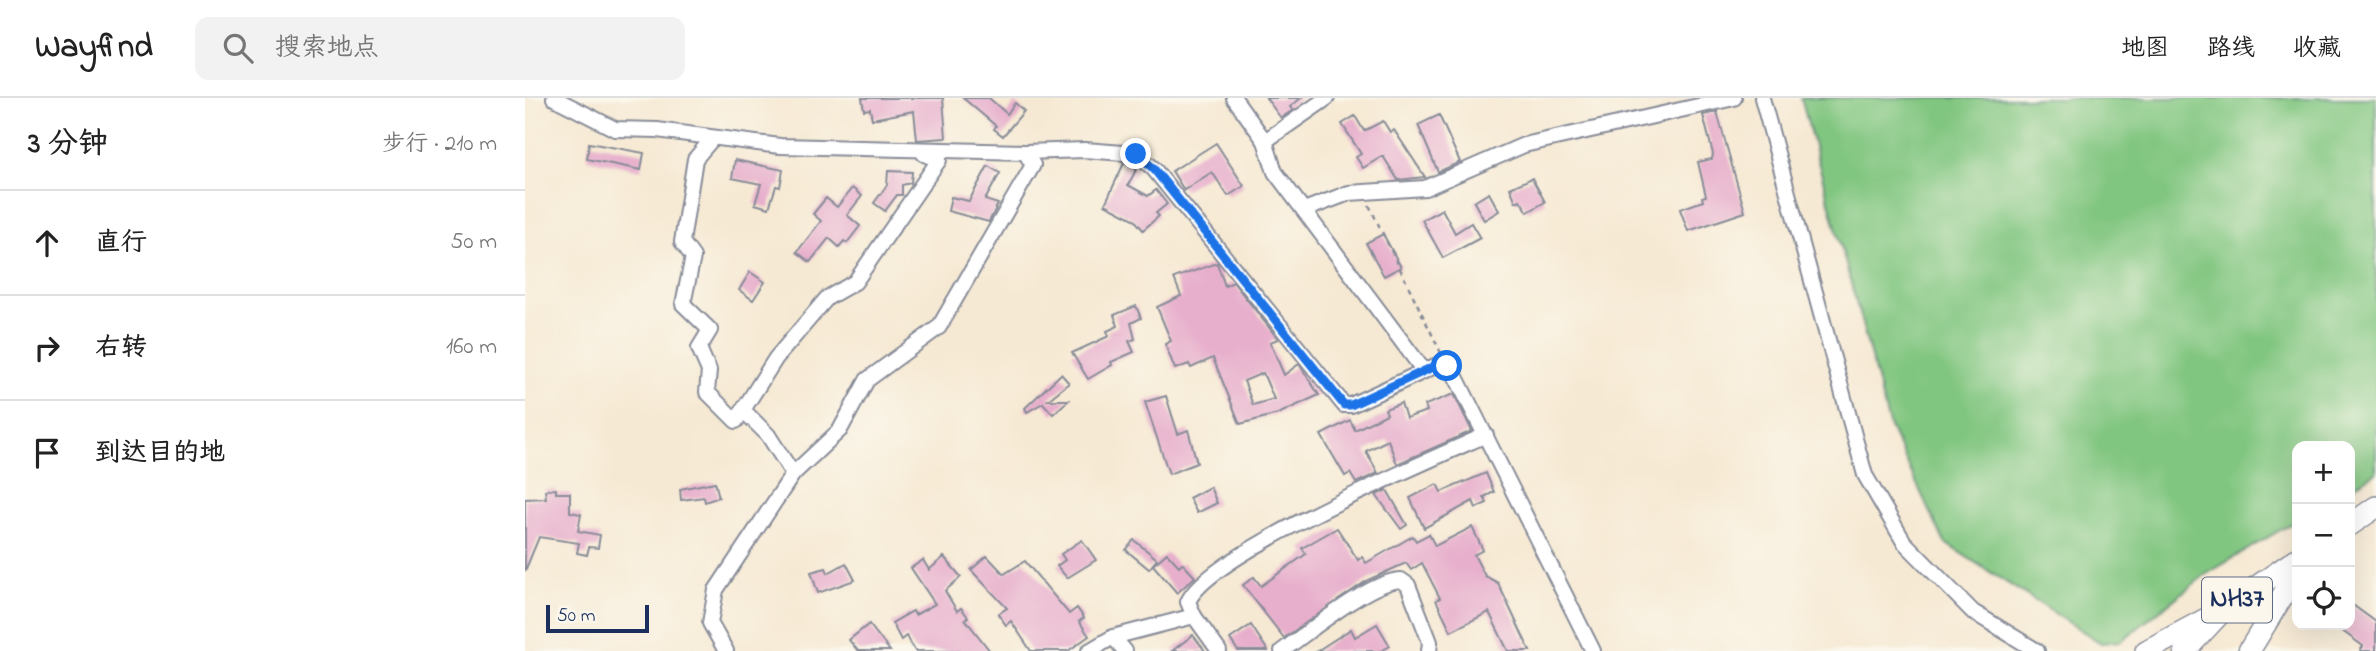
<!DOCTYPE html>
<html lang="zh">
<meta charset="utf-8">
<style>
body{margin:0;font-family:"Indie Flower","LXGW WenKai TC",sans-serif;background:#f2f2f2;color:#222}
.controls{position:absolute;right:21px;bottom:21px;display:grid;overflow:hidden;border-radius:14px;box-shadow:0 7px 28px #0002}
.controls button{width:63px;height:63px;display:grid;place-items:center;padding:0;border:0;border-bottom:2px solid #e0e0e0;background:#fff;color:#222;font:35px sans-serif}
.scale{position:absolute;left:21px;bottom:18px;width:103px;box-sizing:border-box;padding-left:7px;border:4px solid #1b2f5e;border-top:0;font-size:19px;line-height:24px;white-space:nowrap;color:#1b2f5e;-webkit-text-stroke:5px #fbf7ec;paint-order:stroke}
.stop{position:absolute;width:21px;height:21px;margin:-16px;border:5px solid #1a73e8;border-radius:50%;background:#fff}
.stop.end{background:#1a73e8;border-color:#fff;box-shadow:0 2px 7px #0008}
.list{margin:0;padding:0;list-style:none}
h2{display:flex;justify-content:space-between;align-items:center;height:91px;margin:0;padding:0 28px;font-size:30px}
h2 small{font-size:23px;font-weight:400;color:#767676}
.list li{display:grid;grid-template-columns:46px 1fr auto;gap:21px;align-items:center;box-sizing:border-box;height:105px;padding:0 28px;border-top:2px solid #e0e0e0}
.list b{display:block;font-size:26px;white-space:nowrap}
.list em{font-size:23px;font-style:normal;color:#767676}
.icon{flex:none;width:38px;height:38px;fill:none;stroke:currentColor;stroke-width:2;stroke-linecap:round;stroke-linejoin:round}
.map{position:relative;flex:none;width:1851px;height:553px;overflow:hidden}
header{display:flex;align-items:center;gap:42px;box-sizing:border-box;height:98px;padding:0 35px;background:#fff;border-bottom:2px solid #e0e0e0}
header strong{font-size:33px}
nav{display:flex;gap:38px;margin-inline-start:auto;font-size:24px}
.search{width:490px;height:63px;background:#f2f2f2;display:flex;align-items:center;gap:18px;box-sizing:border-box;padding:0 24px;border-radius:14px;color:#767676;font-size:26px}
main{display:flex}
aside{flex:1;background:#fff}
.map>svg:first-child{display:block}
.green{fill:#81c680;stroke:#4e7a6f;stroke-width:2}
.building{fill:#e7afcc;fill-rule:evenodd}
.lines{fill:none;stroke-linecap:round;stroke-linejoin:round}
.minor-casing{stroke:#888c98;stroke-width:18}
.highway-casing{stroke:#888c98;stroke-width:24}
.path{stroke:#888c98;stroke-width:2.5;stroke-dasharray:5 5;stroke-linecap:butt}
.minor{stroke:#fff;stroke-width:14}
.highway{stroke:#fff;stroke-width:21}
.route{stroke:#1a73e8;stroke-width:9}
.labels{text-anchor:middle;dominant-baseline:central;stroke-width:5;stroke-linejoin:round;paint-order:stroke}
.shield{fill:#fbf7ec;stroke:#5e6b89;stroke-width:2}
.shield-label{font-size:26px;font-weight:bold;fill:#1b2f5e}
</style>
<header>
<strong>Wayfind</strong>
<div class="search"><svg class="icon" aria-label="search" viewBox="0 0 24 24"><circle cx="10" cy="10" r="6"/><path d="M15 15l6 6"/></svg>搜索地点</div>
<nav><a>地图</a><a>路线</a><a>收藏</a></nav>
</header>
<main>
<aside>
<h2>3 分钟<small>步行 · 210 m</small></h2>
<ul class="list">
<li><svg class="icon" aria-label="ahead" viewBox="0 0 24 24"><path d="M12 20V5M6 11l6-6 6 6"/></svg><div><b>直行</b></div><em>50 m</em></li>
<li><svg class="icon" aria-label="right" viewBox="0 0 24 24"><path d="M7 20v-9h11M14 6l5 5-5 5"/></svg><div><b>右转</b></div><em>160 m</em></li>
<li><svg class="icon" aria-label="arrive" viewBox="0 0 24 24"><path d="M6 21V4h12l-3 4 3 4H6"/></svg><div><b>到达目的地</b></div></li>
</ul>
</aside>
<div class="map">
<svg width="1851" height="553" viewBox="0 0 1851 553">
<rect width="100%" height="100%" fill="#fbf7ec"/>
<filter id="ink" filterUnits="userSpaceOnUse"><feTurbulence type="fractalNoise" baseFrequency=".0143" numOctaves="2"/><feDisplacementMap in="SourceGraphic" scale="14" xChannelSelector="R" yChannelSelector="G"/><feConvolveMatrix kernelMatrix="1 2 1 2 8 2 1 2 1" color-interpolation-filters="sRGB"/></filter>
<filter id="wash" filterUnits="userSpaceOnUse"><feTurbulence type="fractalNoise" baseFrequency=".00686" numOctaves="4" result="noise"/><feDisplacementMap in="SourceGraphic" scale="28" xChannelSelector="R" yChannelSelector="G"/><feGaussianBlur stdDeviation="1.57" result="paint"/><feColorMatrix in="noise" values="0 0 0 0 0 0 0 0 0 0 0 0 0 0 0 0 0 1.4 0 .05"/><feComposite in="paint" operator="in"/></filter>
<g filter="url(#wash)">
<rect width="100%" height="100%" fill="#f6e9d3"/>
<path class="green" d="M1276 0H1851V375L1825 390V348H1772V422L1680 477 1596 543 1576 545 1420 445 1365 330Z"/>
<g id="blocks">
<g class="building">
<path d="M337 0H418L421 40 392 42 389 13 347 21 345 11 339 12Z"/>
<path d="M438 0H464L482 16 490 5 499 13 478 38 469 31 471 28Z"/>
<path d="M741 0H776L765 9 768 12 756 20Z"/>
<path d="M1192 14 1220 114 1163 133 1155 111 1178 103 1177 99 1181 98 1173 64 1187 61 1188 56 1178 17Z"/>
<path d="M914 17 935 64 913 74 893 27Z"/>
<path d="M830 18 839 33 858 23 865 34 869 32 900 79 873 82 858 58 838 70 831 59 836 56 817 26Z"/>
<path d="M64 45 119 55 116 72 62 61Z"/>
<path d="M691 45 719 88 703 98 687 74 659 92 647 73Z"/>
<path d="M210 62 258 72 255 89 251 88 244 110 230 106 236 86 207 80Z"/>
<path d="M599 65 612 70 603 87 623 98 631 92 642 106 631 115 634 118 618 132 609 121 580 106Z"/>
<path d="M463 68 475 75 460 102 473 106 464 124 423 113 426 99 444 103Z"/>
<path d="M363 73 387 74 386 85 377 87V97H372L360 113 349 105 362 87Z"/>
<path d="M1007 80 1020 104 1003 114 995 102 991 104 985 90Z"/>
<path d="M327 90 337 98 322 117 335 128 322 145 319 143 314 149 304 140 285 164 272 154 296 123 288 116 301 100 312 109Z"/>
<path d="M964 95 974 113 959 122 949 104Z"/>
<path d="M917 111 930 135 946 125 955 140 918 160 897 122Z"/>
<path d="M858 136 876 169 859 178 841 145Z"/>
<path d="M692 165 700 188 708 184 753 241 745 244 759 277 774 266 794 297 753 316 715 326 688 260 666 270 664 266 650 271 640 246 646 243 632 209 656 198 649 180ZM738 275 749 301 728 307 719 283Z"/>
<path d="M225 174 240 184 228 202 214 192Z"/>
<path d="M611 208 616 220 606 225 610 241 604 243 609 254 586 264 587 267 563 281 547 255 584 238 582 233 593 228 589 217Z"/>
<path d="M536 276 544 285 523 302H544L528 316 518 305 502 314 500 310Z"/>
<path d="M929 296 947 333 872 366 863 342 841 353 853 375 831 385 825 375 820 378 796 337 825 322 830 332 862 316 860 311 876 305 881 320 902 313 900 307Z"/>
<path d="M641 298 653 336 663 332 672 365 644 376 620 304Z"/>
<path d="M961 375 969 394 959 399 962 405 951 410 948 403 899 430 885 400 912 386 916 394Z"/>
<path d="M190 384 194 399 180 404 179 399 156 402 155 391Z"/>
<path d="M685 389 692 405 672 415 664 400Z"/>
<path d="M31 391V395H45V414L56 416 53 433 75 437 73 450 64 449 62 457 52 455 54 445 14 439 0 473V401L21 400 20 392Z"/>
<path d="M862 392 882 427 876 431 851 397Z"/>
<path d="M947 429 958 452 949 457 960 478 973 485 1005 553H983L964 514 926 533 911 502 915 500 897 465 886 472 881 465 843 482 759 540 718 487 729 479 736 488 781 456 777 450 812 430 833 462 837 459 841 465 888 438 891 443 904 436 910 448Z"/>
<path d="M557 442 571 462 542 480 532 468 540 462 536 456Z"/>
<path d="M609 442 632 461 624 471 601 452Z"/>
<path d="M642 455 654 468 657 465 670 479 652 495 628 467Z"/>
<path d="M462 458 479 476 500 463 544 516 552 510 559 520 554 523 564 538 543 553H506L486 523 481 527 473 516 482 510 446 472Z"/>
<path d="M419 459 436 479 420 493 432 513 436 510 443 519 440 521 465 553H390L381 538 376 542 367 525 388 513 390 517 410 506 386 470 398 462 404 472Z"/>
<path d="M321 465 330 482 293 495 286 474 301 470 303 475Z"/>
<path d="M1825 505 1851 524V553H1835L1838 548 1809 527H1825Z"/>
<path d="M344 526 365 553H333L324 542Z"/>
<path d="M852 526 865 548 856 553H792L826 531 830 539Z"/>
<path d="M726 527 743 553H713L705 541Z"/>
<path d="M668 537 680 553H647Z"/>
</g>
</g>
</g>
<g filter="url(#ink)">
<use href="#blocks" fill-opacity="0" stroke="#888c98" stroke-width="2"/>
<g class="lines">
<defs>
<g id="minor">
<path d="M29 0 90 31 132 32 255 48 500 54 560 52 611 56 628 70 819 307H826L910 268H922L929 275 1068 553"/>
<path d="M709 0 740 43 750 74 899 273"/>
<path d="M1237 0 1340 377 1379 444 1448 514 1512 553"/>
<path d="M187 41 170 61 157 144 168 159 158 206 185 232 174 250 184 273 182 294 211 323 218 312"/>
<path d="M740 43 802 0"/>
<path d="M779 112 824 95 900 90 999 47 1209 0"/>
<path d="M268 376 243 337 218 312 251 260 302 200 330 184 414 62 399 56"/>
<path d="M669 518 663 504C682 456 905 362 961 337"/>
<path d="M588 539 600 553"/>
<path d="M201 553 185 525 191 492 268 376 315 332 342 282 414 229 508 67 500 54"/>
<path d="M564 553 588 539 669 518 694 553"/>
<path d="M757 553C784 534 845 483 876 482L883 487 905 544 904 553"/>
</g>
<g id="highway">
<path d="M1825 427 1851 409"/>
<path d="M1621 553 1681 521"/>
<path d="M1660 553 1698 512 1772 461"/>
<path d="M1724 553 1772 474"/>
</g>
</defs>
<use href="#minor" class="minor-casing"/>
<use href="#highway" class="highway-casing"/>
<path class="path" d="M844 107 916 255"/>
<use href="#minor" class="minor"/>
<use href="#highway" class="highway"/>
</g>
</g>
<g class="lines" filter="url(#ink)">
<path class="route" d="M611 56 628 70 819 307H826L910 268H922"/>
</g>
<g class="labels">
<rect class="shield" x="1677" y="479.5" width="70" height="45" rx="5"/>
<g class="shield-label">
<text x="1712" y="502">NH37</text>
</g>
</g>
</svg>
<div class="controls">
<button>+</button>
<button>−</button>
<button><svg class="icon" aria-label="locate" viewBox="0 0 24 24"><circle cx="12" cy="12" r="6"/><path d="M12 2v4M12 18v4M2 12h4M18 12h4"/></svg></button>
</div>
<div class="scale">50 m</div>
<div class="stop" style="left:922px;top:268px"></div>
<div class="stop end" style="left:611px;top:56px"></div>
</div>
</main>
